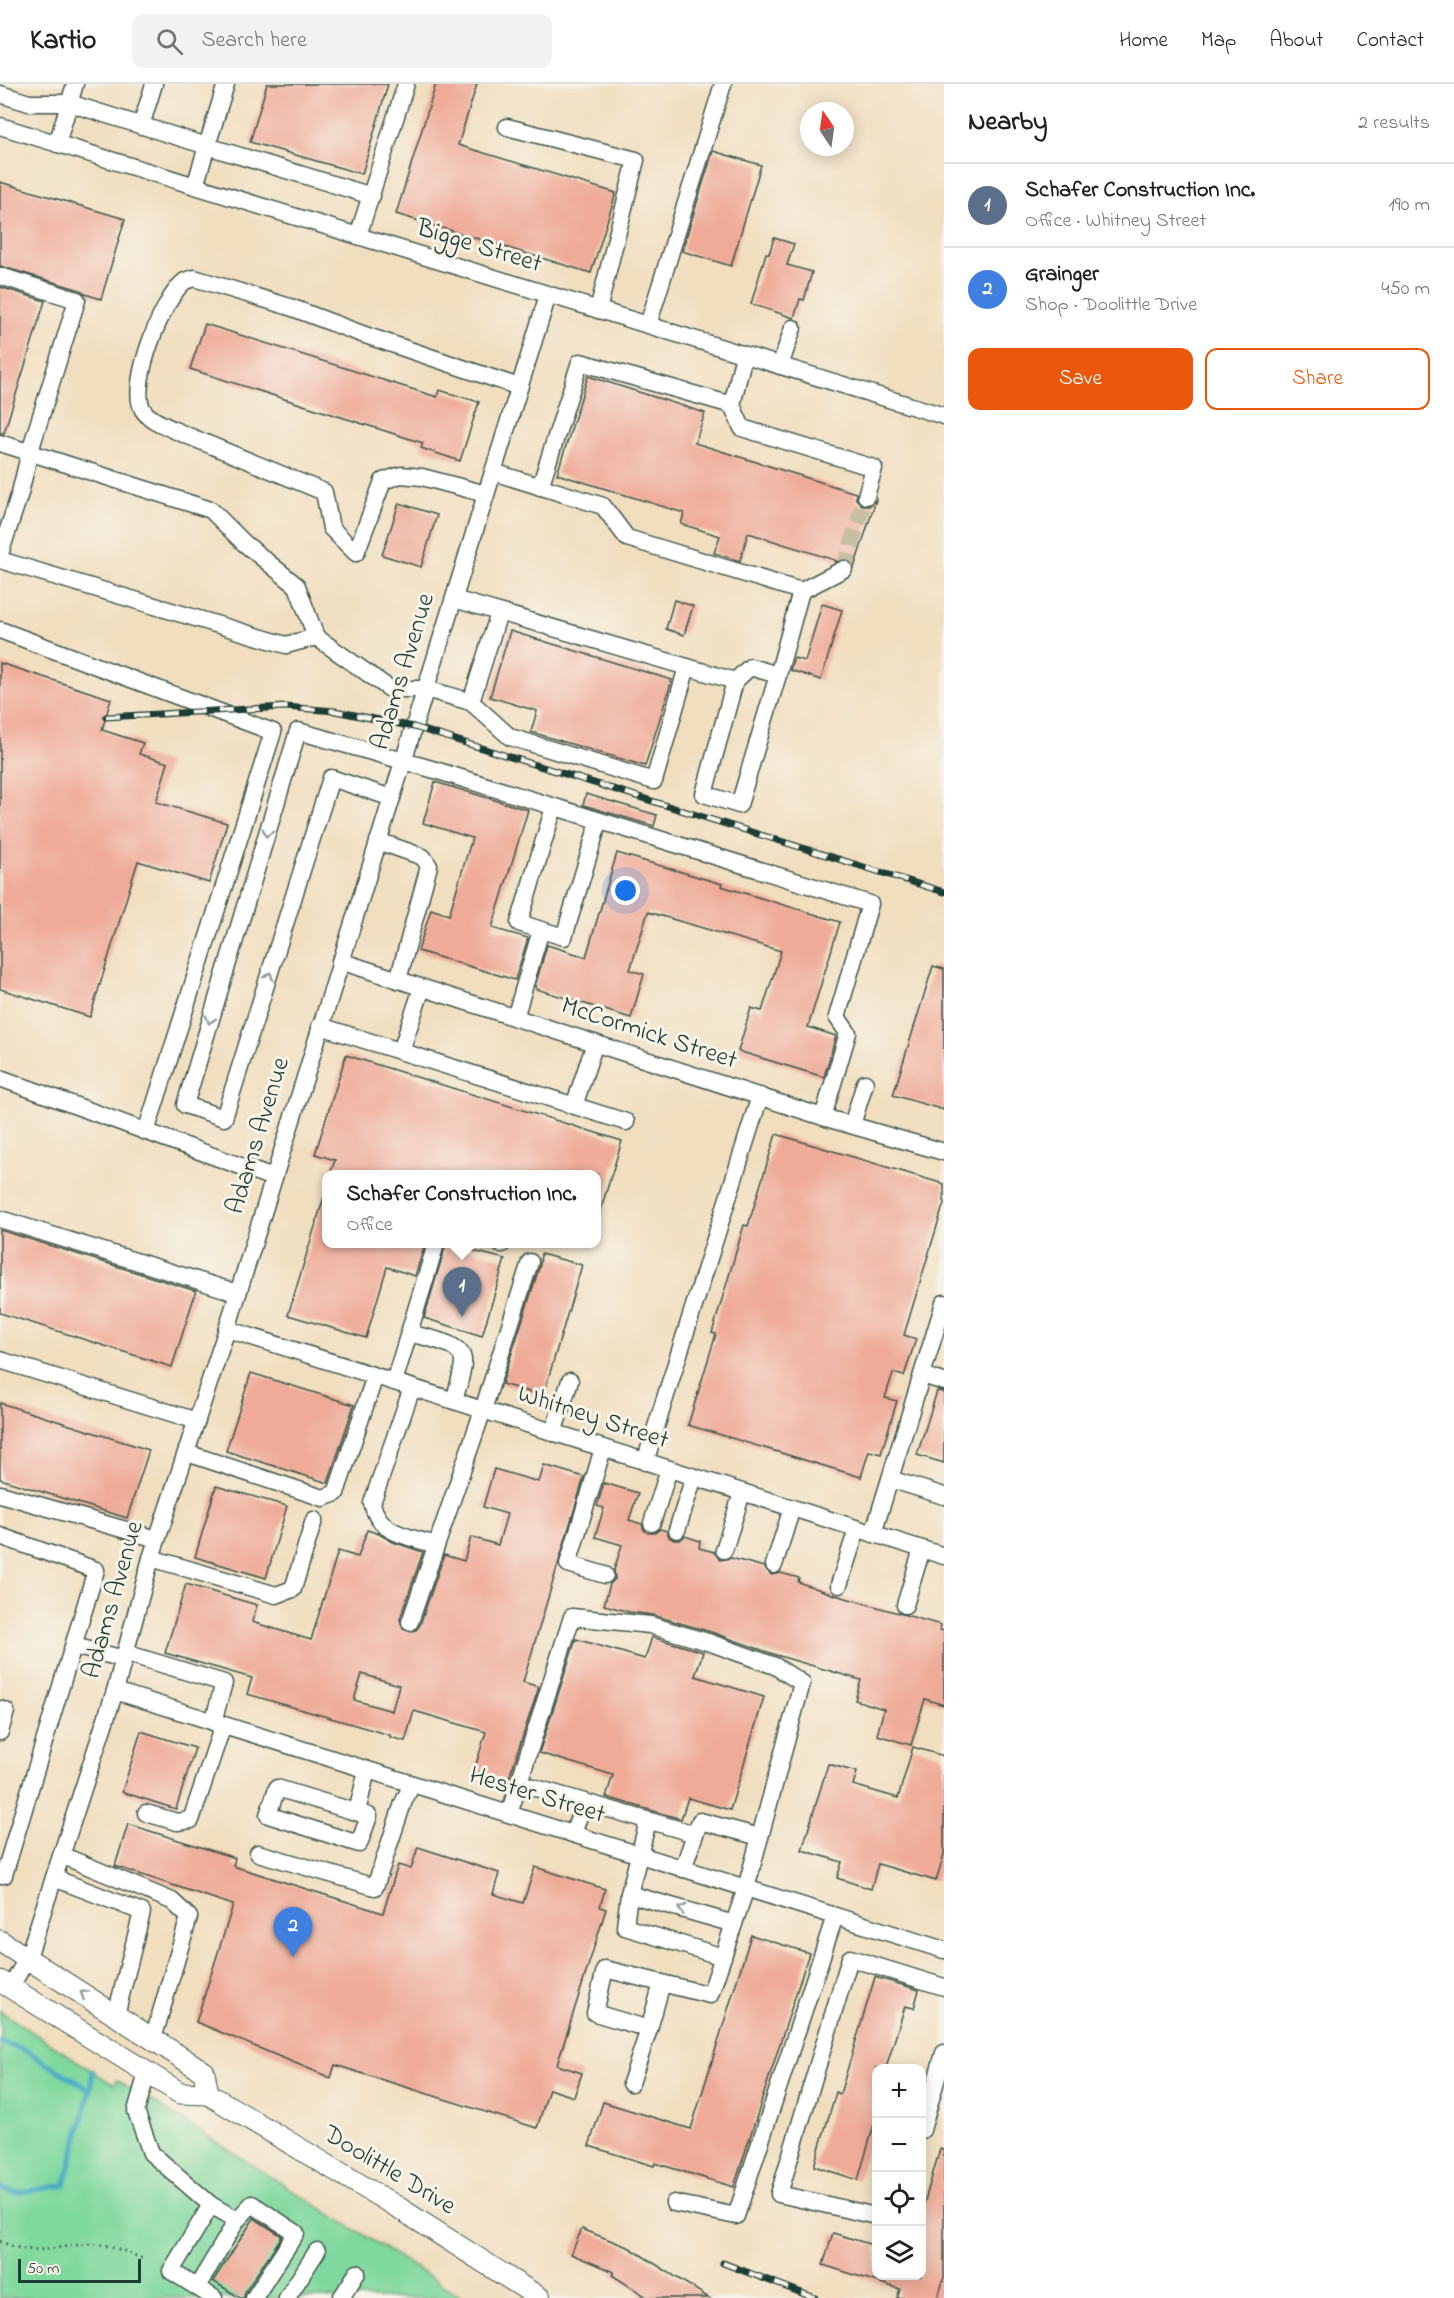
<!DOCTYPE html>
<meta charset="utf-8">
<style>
body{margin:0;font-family:"Indie Flower",sans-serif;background:#f2f2f2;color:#202124}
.controls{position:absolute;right:18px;bottom:18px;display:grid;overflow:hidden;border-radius:12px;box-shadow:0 3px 15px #0003}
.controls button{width:54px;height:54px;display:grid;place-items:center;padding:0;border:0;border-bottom:2px solid #e0e0e0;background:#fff;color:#202124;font:30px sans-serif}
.compass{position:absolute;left:800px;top:18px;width:54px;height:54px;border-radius:50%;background:#fff;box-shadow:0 3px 15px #0003;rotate:347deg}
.scale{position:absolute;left:18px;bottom:15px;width:123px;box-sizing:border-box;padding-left:6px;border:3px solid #1f3d34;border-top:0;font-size:16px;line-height:21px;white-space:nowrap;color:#1f3d34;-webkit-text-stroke:4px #f7f3e8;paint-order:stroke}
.you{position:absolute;left:626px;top:807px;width:21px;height:21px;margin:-15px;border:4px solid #fff;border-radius:50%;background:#1a73e8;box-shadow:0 0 0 9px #1a73e833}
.badge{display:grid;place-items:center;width:39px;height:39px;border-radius:50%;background:#ea580c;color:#fff;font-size:20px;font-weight:700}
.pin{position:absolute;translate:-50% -50px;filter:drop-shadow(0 2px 3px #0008)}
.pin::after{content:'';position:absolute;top:32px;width:21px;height:18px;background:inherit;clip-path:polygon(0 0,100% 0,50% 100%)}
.popup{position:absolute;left:322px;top:1086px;width:279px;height:78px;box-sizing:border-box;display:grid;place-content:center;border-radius:12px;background:#fff;filter:drop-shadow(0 2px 4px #0005);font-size:20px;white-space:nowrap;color:#757577}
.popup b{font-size:22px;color:#202124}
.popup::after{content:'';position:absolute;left:50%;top:100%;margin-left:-12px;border:12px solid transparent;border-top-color:#fff}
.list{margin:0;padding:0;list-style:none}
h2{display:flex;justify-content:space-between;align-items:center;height:78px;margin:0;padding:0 24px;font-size:26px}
h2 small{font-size:20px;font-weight:400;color:#757577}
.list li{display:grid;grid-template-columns:39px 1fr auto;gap:18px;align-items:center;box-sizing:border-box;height:84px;padding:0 24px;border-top:2px solid #e0e0e0}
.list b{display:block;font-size:22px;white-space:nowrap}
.list p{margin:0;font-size:20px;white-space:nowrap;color:#757577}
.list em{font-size:20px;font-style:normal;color:#757577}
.actions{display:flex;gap:12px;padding:18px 24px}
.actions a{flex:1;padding:14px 0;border:2px solid #ea580c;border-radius:12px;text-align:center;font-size:21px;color:#ea580c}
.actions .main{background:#ea580c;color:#fff}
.icon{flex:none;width:33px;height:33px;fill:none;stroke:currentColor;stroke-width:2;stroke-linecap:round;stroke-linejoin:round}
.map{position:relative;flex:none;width:944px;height:2214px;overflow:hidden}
header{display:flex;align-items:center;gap:36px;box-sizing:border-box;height:84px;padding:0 30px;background:#fff;border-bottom:2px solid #e0e0e0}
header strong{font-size:28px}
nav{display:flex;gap:33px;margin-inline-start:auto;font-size:21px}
.search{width:420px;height:54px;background:#f2f2f2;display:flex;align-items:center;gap:15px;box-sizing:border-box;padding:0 21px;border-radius:12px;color:#757577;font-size:22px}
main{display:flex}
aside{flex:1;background:#fff}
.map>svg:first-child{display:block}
.green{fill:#7fd89d;stroke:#4f8a68;stroke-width:1.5}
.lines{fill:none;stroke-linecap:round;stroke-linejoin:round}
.stream{stroke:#45aac5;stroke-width:5}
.building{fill:#efaa98;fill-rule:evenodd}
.minor-tunnel{stroke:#c7bea3;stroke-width:16;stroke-dasharray:16 8;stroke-linecap:butt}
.minor-casing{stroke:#3e5549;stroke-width:19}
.major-casing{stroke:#3e5549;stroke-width:23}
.path{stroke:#3e5549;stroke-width:3;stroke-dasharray:1.5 4.5;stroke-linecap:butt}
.minor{stroke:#fff;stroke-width:16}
.major{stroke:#fff;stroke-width:21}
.rail-casing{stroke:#1f3d34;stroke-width:7}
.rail{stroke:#f7f3e8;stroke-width:4.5;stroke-dasharray:14;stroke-linecap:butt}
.oneway{stroke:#8f9e9a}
.labels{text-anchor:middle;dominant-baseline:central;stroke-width:6;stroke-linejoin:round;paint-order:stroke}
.street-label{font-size:26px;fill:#1f3d34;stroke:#f7f3e8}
</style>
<header>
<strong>Kartio</strong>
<div class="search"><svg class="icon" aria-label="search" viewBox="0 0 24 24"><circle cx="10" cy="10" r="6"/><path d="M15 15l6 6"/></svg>Search here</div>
<nav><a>Home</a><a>Map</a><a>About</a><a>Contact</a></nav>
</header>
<main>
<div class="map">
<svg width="944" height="2214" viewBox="0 0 944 2214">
<rect width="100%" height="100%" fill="#f7f3e8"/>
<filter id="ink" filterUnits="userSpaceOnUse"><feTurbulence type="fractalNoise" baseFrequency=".0167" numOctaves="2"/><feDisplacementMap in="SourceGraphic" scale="12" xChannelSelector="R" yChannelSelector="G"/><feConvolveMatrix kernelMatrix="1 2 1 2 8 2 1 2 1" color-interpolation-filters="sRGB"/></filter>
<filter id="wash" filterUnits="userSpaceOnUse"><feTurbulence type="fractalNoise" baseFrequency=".008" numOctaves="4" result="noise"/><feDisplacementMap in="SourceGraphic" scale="24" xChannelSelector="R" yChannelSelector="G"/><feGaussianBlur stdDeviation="1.35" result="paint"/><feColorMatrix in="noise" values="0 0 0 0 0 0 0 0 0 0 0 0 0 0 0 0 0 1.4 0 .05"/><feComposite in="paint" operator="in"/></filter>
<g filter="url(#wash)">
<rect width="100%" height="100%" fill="#f1debf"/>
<path class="green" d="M0 1927 114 2001 117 1996 161 2023 463 2214H0Z"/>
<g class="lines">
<g class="stream">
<path d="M0 1958 25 1966 90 2006 65 2101 15 2109 0 2105"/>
<path d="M90 2006 93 1987"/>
</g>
</g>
<g id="blocks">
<g class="building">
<path d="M267 0H388L362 90 250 58Z"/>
<path d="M436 0H477L458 61 616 109 591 189 396 130Z"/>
<path d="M713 67 761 81 731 182 682 167Z"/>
<path d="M0 98 125 135 101 215 85 210 80 206 0 182Z"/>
<path d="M774 154 794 160 787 181 812 188 804 216 800 215 794 234 751 220 766 169 769 170Z"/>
<path d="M0 203 45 217 4 349H0Z"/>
<path d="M205 240 437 313 439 306 479 318 460 377 421 364 423 359 190 285Z"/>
<path d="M588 292 705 329 695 359 856 409V415L863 422H869L876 416 854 484 849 476 844 475 835 478V476L748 449 740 477 714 469 720 452 681 440 684 429 557 390Z"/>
<path d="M399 419 437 431 421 483 382 471Z"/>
<path d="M674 516 693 522 684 551 666 545Z"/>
<path d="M822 520 842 526 821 596 790 586 794 574 805 577Z"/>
<path d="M510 547 672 596 645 682 531 648 537 627 490 613Z"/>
<path d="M0 579 111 615 102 646 143 659 139 670 168 679 156 718 227 739 209 799 138 777 90 933 0 905Z"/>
<path d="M435 698 528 726 492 844 528 854 515 896 418 867 431 825 449 831 472 754 423 739Z"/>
<path d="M586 710 657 731 654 742 583 721Z"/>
<path d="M617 769 722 800 721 802 840 838 808 943 836 952 824 993 738 967 751 924 762 927 781 867 648 828 630 886 644 890 631 934 536 905 535 902 547 861 586 873Z"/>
<path d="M933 882 944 885V1026L893 1011Z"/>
<path d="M346 971 622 1057 600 1128H597V1090H330L335 1076 315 1070Z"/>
<path d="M776 1050 944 1100V1119L904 1251 916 1255 904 1292 893 1289 885 1314 897 1317 881 1370 869 1367 861 1393 688 1341 716 1250 712 1249 744 1141 748 1142Z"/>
<path d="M324 1113H327V1160H425L415 1192 387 1183 366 1254 288 1231Z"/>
<path d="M0 1146 196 1207 172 1283 0 1229Z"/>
<path d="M446 1160 505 1175 482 1252 424 1234Z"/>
<path d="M541 1170 582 1181 543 1312 502 1300 540 1181Z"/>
<path d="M251 1289 354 1321 328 1399 226 1367Z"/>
<path d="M937 1307 944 1308V1379L917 1371Z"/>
<path d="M0 1319 149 1366 127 1434 0 1395Z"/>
<path d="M544 1381 584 1393 523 1598 539 1603 508 1697 474 1687 486 1648 414 1627 405 1657 390 1653V1651L247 1610 252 1594 165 1569 186 1500 257 1521 252 1538 311 1556 338 1467 358 1473 367 1446 379 1450 393 1458 423 1468 400 1535 403 1545 411 1548 416 1546 420 1541 444 1471 464 1477 471 1453 498 1461 507 1430 483 1423 494 1385 539 1398ZM362 1590 399 1601 392 1627 354 1616Z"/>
<path d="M604 1399 638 1409 629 1436 642 1440 644 1446 648 1449H655L660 1445 667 1447 669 1453 674 1456H680L685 1452 700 1457 699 1464 714 1468 720 1476 731 1474 764 1483 771 1491 781 1489 799 1494 798 1498 835 1511 941 1541 940 1546 944 1547V1621L925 1615 911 1661 877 1651 884 1625 855 1616 861 1596 776 1571 714 1549 653 1531 629 1528 604 1521 610 1500 615 1495 614 1486 622 1461 595 1453 604 1424 597 1422Z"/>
<path d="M216 1402 287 1422 266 1494 195 1473Z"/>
<path d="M652 1553 703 1568 695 1592 764 1613 730 1726 688 1714 681 1735 606 1713 613 1691 539 1669 576 1555 645 1575Z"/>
<path d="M141 1647 195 1664 176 1725 122 1708Z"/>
<path d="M913 1663 944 1672V1770L936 1797 878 1780 871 1805 837 1794 842 1778 802 1766 828 1680 857 1688 853 1701 898 1714Z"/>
<path d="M128 1740 235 1774 233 1782 383 1829 398 1781 411 1785 418 1763 499 1789 493 1810 523 1819 535 1783 605 1805 600 1823 606 1825 557 1981 582 1989 574 2013 549 2005 537 2044 335 1981 331 1994 196 1938 233 1821 115 1782Z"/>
<path d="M751 1851 809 1869 734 2103 655 2079 654 2082 589 2062 603 2018 691 2045Z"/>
<path d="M875 1893 919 1906 914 1924 905 1922 886 1984H876V2034L858 2096 814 2082 836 2008 840 2010Z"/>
<path d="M940 2065 944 2066V2193L938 2214H897L900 2205 823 2181 833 2149 876 2162V2192H921V2130Z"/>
<path d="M254 2134 282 2152 245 2208 244 2214H240L213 2197Z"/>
<path d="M582 2145 630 2164 709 2214H648L612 2191 614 2188 571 2170Z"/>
</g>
</g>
</g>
<g filter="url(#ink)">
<use href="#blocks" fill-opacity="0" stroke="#3e5549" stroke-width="1.5"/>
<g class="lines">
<path class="minor-tunnel" d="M844 485 866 412"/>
<defs>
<g id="minor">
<path d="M0 10 29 19H69L207 62 226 0"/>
<path d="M0 42 944 332"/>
<path d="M141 42 154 0"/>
<path d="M507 43 636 76 598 226"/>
<path d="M57 60 75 0"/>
<path d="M195 102 207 62 372 112"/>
<path d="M358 152 406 0"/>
<path d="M0 192 77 216 30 367 20 409 0 470"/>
<path d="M648 241 723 0"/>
<path d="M780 282 793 244"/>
<path d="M732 321 744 271"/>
<path d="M0 359 211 426 244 459 297 502 316 553 390 605H426L471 618 499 529"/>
<path d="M493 388 603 422 627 454 801 507 778 591"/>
<path d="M540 403 580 278 732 321 742 344 874 384 866 412"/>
<path d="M486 410 422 393 401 391 383 397 356 469 331 444 324 408 174 346C165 341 149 336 143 326 128 302 163 213 185 197 188 196 191 195 194 194L290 223 362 250 519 303"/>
<path d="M0 476 286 561 316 553"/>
<path d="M801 507 844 485"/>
<path d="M454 515 735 597 750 583 778 591 739 721 704 710 735 597"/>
<path d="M0 546 273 648 146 1048"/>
<path d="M471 618 510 653 654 697 687 583"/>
<path d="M392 714 331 694 224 1034 185 1021 298 647 435 686 870 820 837 933 848 949 823 1033"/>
<path d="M554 723 519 839 564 853 599 737"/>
<path d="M378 757 423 773 429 782 398 896"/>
<path d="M340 877 823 1033 944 1068"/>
<path d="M515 934 541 846"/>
<path d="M320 942 626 1038"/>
<path d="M401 967 422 904"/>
<path d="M0 994 273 1094"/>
<path d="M574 1022 595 959"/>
<path d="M852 1041 865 999"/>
<path d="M0 1135 238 1209"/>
<path d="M500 1160H502"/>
<path d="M227 1245 944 1472"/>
<path d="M409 1249C425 1254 465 1258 463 1279 462 1292 457 1305 454 1317"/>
<path d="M0 1276 197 1337"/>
<path d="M922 1291 944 1298"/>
<path d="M394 1298 436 1160"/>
<path d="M412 1304 372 1419C379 1451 409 1452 436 1461"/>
<path d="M553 1349 570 1297"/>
<path d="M187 1369 323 1414 336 1409 375 1292"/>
<path d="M645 1378 760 1012"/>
<path d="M890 1395 944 1412"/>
<path d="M0 1410 157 1455"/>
<path d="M589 1412 603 1364"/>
<path d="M587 1417 568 1480 605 1491"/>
<path d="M652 1439 669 1385"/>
<path d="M677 1446 694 1393"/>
<path d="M873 1450 944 1219"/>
<path d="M0 1452 96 1486 4 1791H0"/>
<path d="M724 1466 742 1409"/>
<path d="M151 1474 276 1511 293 1505 314 1436"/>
<path d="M774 1481 792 1424"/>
<path d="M839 1501 857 1445"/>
<path d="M905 1521 922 1465"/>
<path d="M410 1538 483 1326 530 1178"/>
<path d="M74 1562 124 1575"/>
<path d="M125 1569 224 1599 213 1638"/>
<path d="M115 1607 944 1866"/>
<path d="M0 1625 6 1627 0 1648"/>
<path d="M519 1699 695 1750 700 1737 760 1753"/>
<path d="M277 1704 369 1732 359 1760 268 1731Z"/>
<path d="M357 1728 367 1686"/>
<path d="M146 1729 177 1738 191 1736 223 1641"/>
<path d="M509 1730 572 1533 650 1541 711 1559 775 1582 802 1599 746 1804 710 1911 605 1885 595 1929 649 1945 631 1999"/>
<path d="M648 1737 629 1810 625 1843 723 1873"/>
<path d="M573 1750 584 1718"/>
<path d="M258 1769 375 1803 403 1719 412 1700"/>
<path d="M61 1771 172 1817 189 1833 153 1955"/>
<path d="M683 1785 695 1750"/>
<path d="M54 1794 142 1828 116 1931"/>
<path d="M629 1810 734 1840"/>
<path d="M10 1904 28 1873 115 1607 151 1474 227 1245 548 211"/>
<path d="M649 1945 662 1899"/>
<path d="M147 1989 136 2027 151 2069 211 2121"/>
<path d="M922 2046 944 1969"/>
<path d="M674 2119 736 2132 835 1832"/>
<path d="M876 2132 779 2110 850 1874 944 1903"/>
<path d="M237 2136 252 2120 296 2149 254 2214"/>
<path d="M197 2203 237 2136 211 2121 171 2187 214 2214"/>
<path d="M287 2214 317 2167"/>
<path d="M341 2214 357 2189"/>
</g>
<g id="major">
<path d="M0 1857 204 1988 208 2010"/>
<path d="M0 1897 180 2009 208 2010 399 2124 540 2214"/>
</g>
</defs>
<use href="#minor" class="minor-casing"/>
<use href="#major" class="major-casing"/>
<path class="path" d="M0 2157C41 2177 64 2156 103 2161 116 2163 131 2170 143 2175"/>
<use href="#minor" class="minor"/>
<use href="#major" class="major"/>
<defs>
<g id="rail">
<path d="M106 633 285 623 335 627 414 643 944 808"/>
<path d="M723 2179 815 2214"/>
</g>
</defs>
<use href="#rail" class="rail-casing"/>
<use href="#rail" class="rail"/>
</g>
<defs><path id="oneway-chevron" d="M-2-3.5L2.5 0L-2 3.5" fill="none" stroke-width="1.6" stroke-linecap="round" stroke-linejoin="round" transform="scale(1.5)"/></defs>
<g class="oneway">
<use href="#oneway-chevron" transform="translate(267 749) rotate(107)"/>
<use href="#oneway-chevron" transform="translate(269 892) rotate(-73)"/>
<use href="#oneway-chevron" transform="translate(210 936) rotate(107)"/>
<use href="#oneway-chevron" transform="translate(682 1825) rotate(-164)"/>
<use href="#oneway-chevron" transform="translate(84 1910) rotate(-147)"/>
</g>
</g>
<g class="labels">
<g class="street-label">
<text transform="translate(479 163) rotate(17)">Bigge Street</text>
<text transform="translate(404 588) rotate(-73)">Adams Avenue</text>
<text transform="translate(649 950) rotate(18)">McCormick Street</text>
<text transform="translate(259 1052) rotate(-73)">Adams Avenue</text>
<text transform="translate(593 1334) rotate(18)">Whitney Street</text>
<text transform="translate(114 1516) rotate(-74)">Adams Avenue</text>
<text transform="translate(537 1712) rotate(17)">Hester Street</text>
<text transform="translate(389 2087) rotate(31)">Doolittle Drive</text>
</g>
</g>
</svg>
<div class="controls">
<button>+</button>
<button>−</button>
<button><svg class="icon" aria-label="locate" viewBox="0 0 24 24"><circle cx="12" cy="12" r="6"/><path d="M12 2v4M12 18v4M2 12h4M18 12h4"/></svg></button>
<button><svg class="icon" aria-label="layers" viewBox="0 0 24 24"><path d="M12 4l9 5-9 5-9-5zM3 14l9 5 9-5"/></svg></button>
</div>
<svg class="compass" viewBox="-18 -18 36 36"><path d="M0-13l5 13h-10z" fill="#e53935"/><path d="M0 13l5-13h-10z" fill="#757577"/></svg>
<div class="scale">50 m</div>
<div class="you"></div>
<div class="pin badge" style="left:462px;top:1233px;background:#5c6f8a">1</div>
<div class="popup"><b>Schafer Construction Inc.</b>Office</div>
<div class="pin badge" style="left:293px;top:1873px;background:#3f7fe0">2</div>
</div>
<aside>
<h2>Nearby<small>2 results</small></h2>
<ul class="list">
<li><span class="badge" style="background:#5c6f8a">1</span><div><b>Schafer Construction Inc.</b><p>Office · Whitney Street</p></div><em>190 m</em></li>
<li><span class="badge" style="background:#3f7fe0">2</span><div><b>Grainger</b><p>Shop · Doolittle Drive</p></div><em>450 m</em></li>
</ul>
<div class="actions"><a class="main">Save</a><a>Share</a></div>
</aside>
</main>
